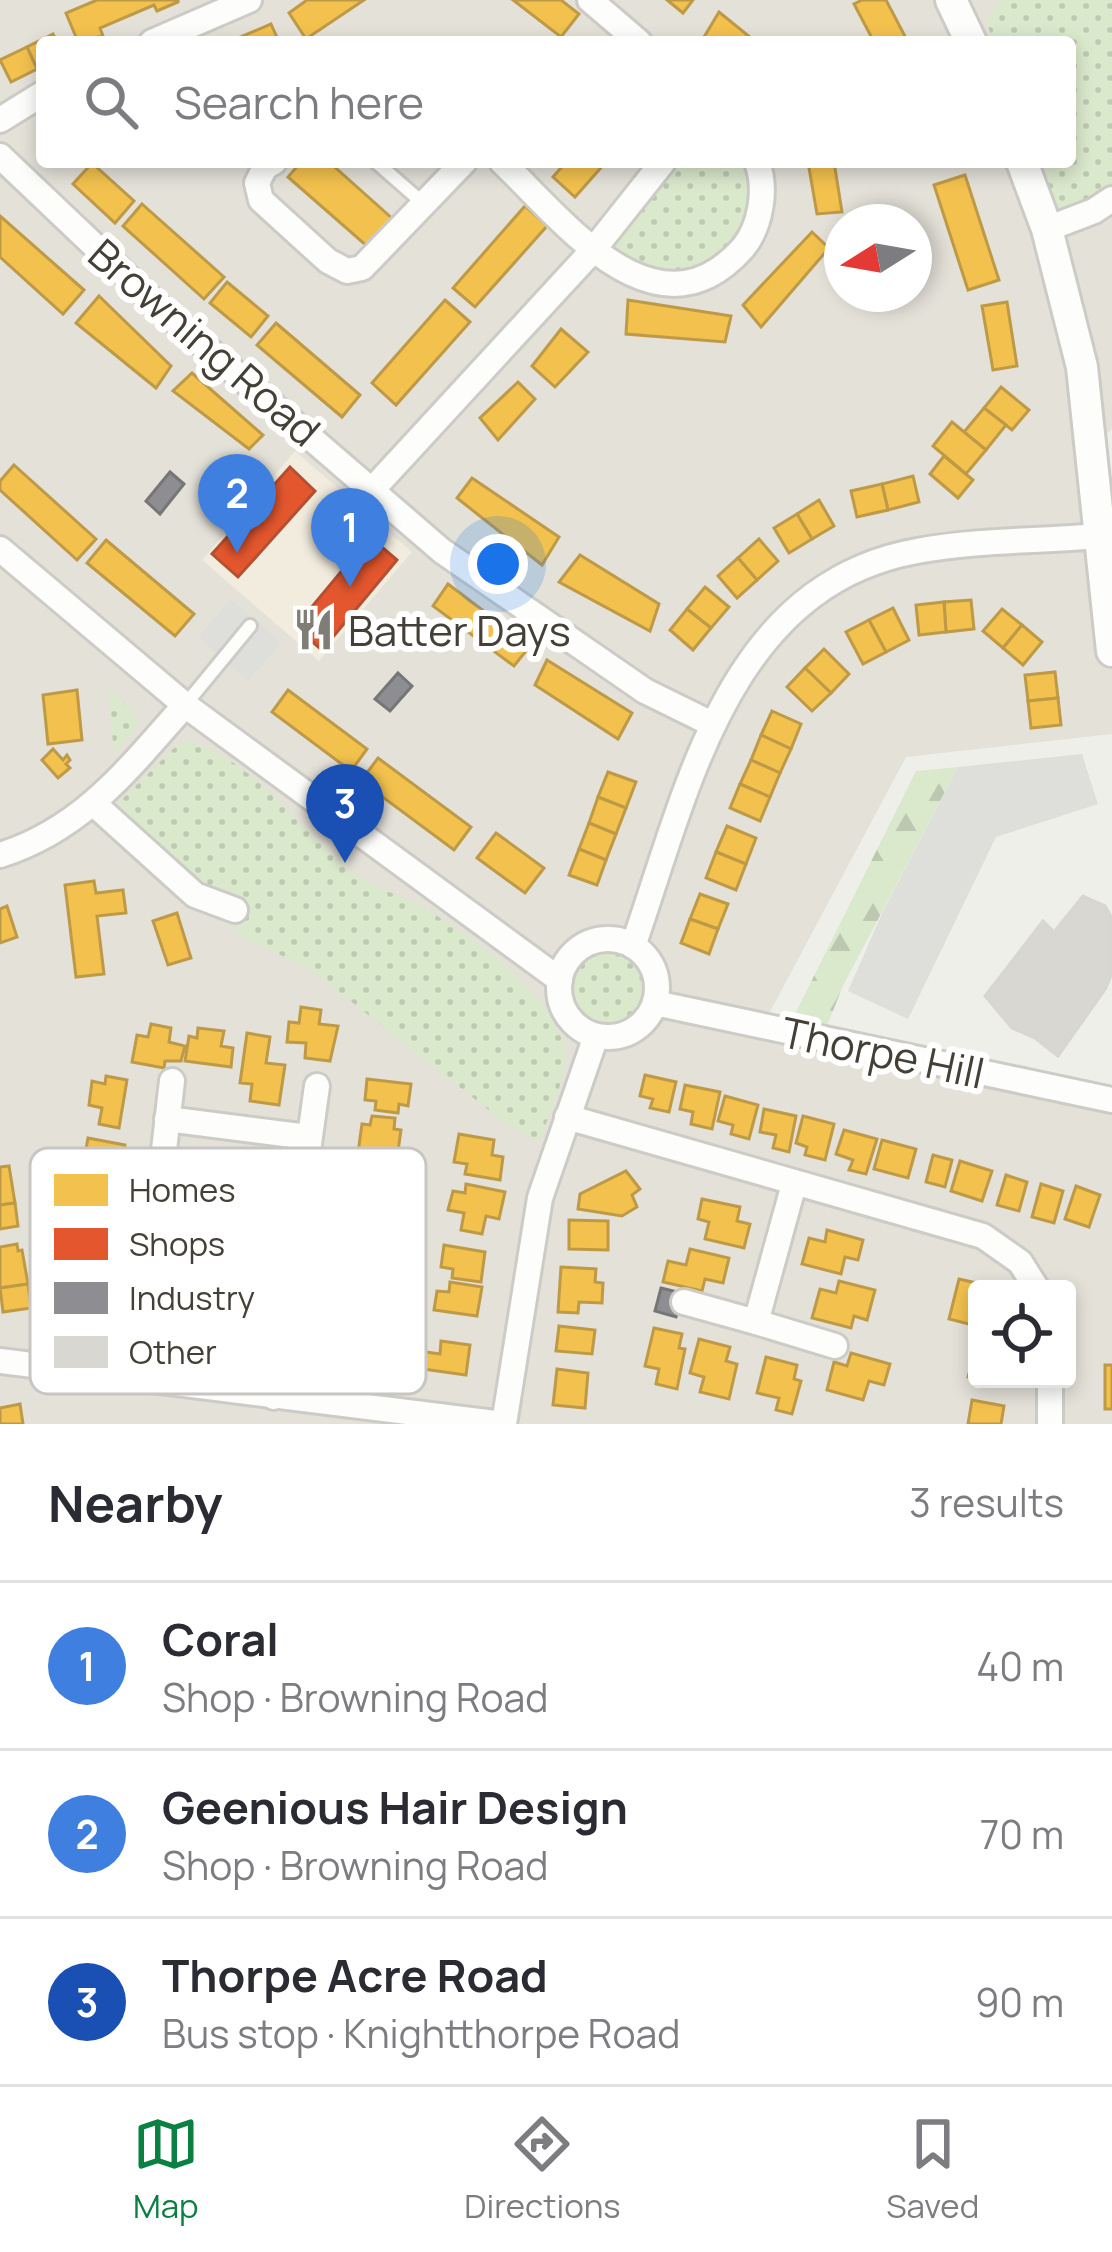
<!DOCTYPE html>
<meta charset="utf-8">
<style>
body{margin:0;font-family:Manrope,sans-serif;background:#f2f2f3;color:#2b2b33}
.controls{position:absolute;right:36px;bottom:36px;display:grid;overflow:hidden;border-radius:12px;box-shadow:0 6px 18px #0003}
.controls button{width:108px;height:108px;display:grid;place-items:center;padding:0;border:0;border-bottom:3px solid #e1e1e2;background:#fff;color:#2b2b33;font:60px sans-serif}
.compass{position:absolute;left:824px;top:204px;width:108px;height:108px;border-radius:50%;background:#fff;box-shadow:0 6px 18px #0003;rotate:259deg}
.you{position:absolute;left:498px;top:564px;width:42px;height:42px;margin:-30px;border:9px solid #fff;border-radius:50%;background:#1a73e8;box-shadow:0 0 0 18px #1a73e833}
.badge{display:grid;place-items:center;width:78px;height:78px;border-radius:50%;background:#0b8043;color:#fff;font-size:39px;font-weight:700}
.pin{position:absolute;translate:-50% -99px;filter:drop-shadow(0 3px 6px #0008)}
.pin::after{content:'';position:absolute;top:63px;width:42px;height:36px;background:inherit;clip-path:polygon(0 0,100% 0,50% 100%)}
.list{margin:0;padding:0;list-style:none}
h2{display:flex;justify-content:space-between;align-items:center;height:156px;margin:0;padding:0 48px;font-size:51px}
h2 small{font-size:39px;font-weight:400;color:#7c7c81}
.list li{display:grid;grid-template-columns:78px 1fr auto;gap:36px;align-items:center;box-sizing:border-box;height:168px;padding:0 48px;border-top:3px solid #e1e1e2}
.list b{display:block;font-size:45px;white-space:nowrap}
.list p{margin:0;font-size:39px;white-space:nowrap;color:#7c7c81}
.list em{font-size:39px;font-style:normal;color:#7c7c81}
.icon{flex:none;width:66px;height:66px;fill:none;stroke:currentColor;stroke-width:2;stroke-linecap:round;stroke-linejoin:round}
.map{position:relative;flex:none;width:1112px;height:1424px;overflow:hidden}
.search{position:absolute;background:#fff;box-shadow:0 6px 18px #0003;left:36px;right:36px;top:36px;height:132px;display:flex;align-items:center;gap:30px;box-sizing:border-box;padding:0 42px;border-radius:12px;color:#7c7c81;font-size:45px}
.sheet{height:660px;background:#fff}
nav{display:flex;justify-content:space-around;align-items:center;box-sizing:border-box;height:168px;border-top:3px solid #e1e1e2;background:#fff;font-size:33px;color:#7c7c81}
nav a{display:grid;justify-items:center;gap:6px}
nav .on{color:#0b8043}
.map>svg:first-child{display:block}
.residential{fill:#e3e1d8;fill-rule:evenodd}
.commercial{fill:#f1ecde}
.green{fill:url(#green-dots)}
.forest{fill:url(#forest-firs)}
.parking{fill:#dededa}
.homes{fill:#f2c14e;stroke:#be9a47;stroke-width:3}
.shops{fill:#e4572e;stroke:#b45031;stroke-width:3}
.industry{fill:#8d8d92;stroke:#777677;stroke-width:3}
.building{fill:#d9d7d2;stroke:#d7d6d0;stroke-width:3}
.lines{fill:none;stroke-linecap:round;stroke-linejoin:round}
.service-casing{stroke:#cccbc6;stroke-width:18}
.minor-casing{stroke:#cccbc6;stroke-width:30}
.tertiary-casing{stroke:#cccbc6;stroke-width:36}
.service{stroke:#fdfdfc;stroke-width:12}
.minor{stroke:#fdfdfc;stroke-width:24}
.tertiary{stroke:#fdfdfc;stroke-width:30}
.labels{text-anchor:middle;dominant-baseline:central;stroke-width:12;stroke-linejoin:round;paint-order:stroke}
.street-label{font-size:42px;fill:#454037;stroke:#fff}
.poi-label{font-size:42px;fill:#454037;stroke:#fff;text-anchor:start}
.key{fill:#fff;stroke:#c7c6c3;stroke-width:3}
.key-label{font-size:33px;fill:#454037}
</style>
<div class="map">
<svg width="1112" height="1424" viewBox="0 0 1112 1424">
<defs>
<pattern id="green-dots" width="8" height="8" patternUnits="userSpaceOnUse" patternTransform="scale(3)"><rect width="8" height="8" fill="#dae8cc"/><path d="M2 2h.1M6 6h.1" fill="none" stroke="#bcc8b0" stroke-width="1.8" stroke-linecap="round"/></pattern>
<pattern id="forest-firs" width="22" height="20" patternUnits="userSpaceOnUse" patternTransform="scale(3)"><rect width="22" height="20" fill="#dae8cc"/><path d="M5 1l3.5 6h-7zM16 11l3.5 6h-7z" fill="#bcc8b0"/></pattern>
</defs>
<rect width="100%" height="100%" fill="#efefea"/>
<path class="residential" d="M0 0H1112V429L1089 449 1112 644V734L906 757 764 1023 1112 1100V1424H0ZM42 42H1070V162H42ZM842 222H914V294H842ZM977 1289H1067V1379H977Z"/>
<path class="commercial" d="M295 451 412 552 319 661 202 560Z"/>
<g class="green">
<path d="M1001 0H1112V199L1047 229 1032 162H1070V42H994L986 21Z"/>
<path d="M663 162H757L746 244 662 284 594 249Z"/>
<path d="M108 689 131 710 139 725 114 753Z"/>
<path d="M185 742C250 752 305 838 356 875 372 887 395 893 414 903 463 928 548 990 564 1046 571 1069 547 1119 539 1142L500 1119 310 969 238 935 231 898C192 895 145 831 118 803L173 749Z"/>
<circle cx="608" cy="988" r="49"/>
</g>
<path class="forest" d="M958 767 843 986 826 1028 793 1018 916 771Z"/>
<g class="parking">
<path d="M231 599 281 643 248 681 198 637Z"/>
<path d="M1082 754 1098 804 996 837 908 1019 848 991 883 911 958 767Z"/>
</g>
<g class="homes">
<path d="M97 0H178V2L157 11 154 5 100 28 103 36 78 42 66 13Z"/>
<path d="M307 0H364L306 39 289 13Z"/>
<path d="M513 0H561L579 14 561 37Z"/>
<path d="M667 0H693L683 13Z"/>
<path d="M862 0H886L908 42H874L854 4Z"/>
<path d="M719 12 756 42H711L704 37Z"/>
<path d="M271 24 279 42H229Z"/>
<path d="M53 34 57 42H42V66L37 69 27 47Z"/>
<path d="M27 47 37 69 11 82 0 60Z"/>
<path d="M301 162H329L394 220 369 248 288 177Z"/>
<path d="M566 162H606L575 197 553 177Z"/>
<path d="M808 162H834L842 212 817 214Z"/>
<path d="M92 163 134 201 115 223 73 184Z"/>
<path d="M965 175 999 280 968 290 934 185Z"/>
<path d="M142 204 224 277 204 299 123 226Z"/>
<path d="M525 206 547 226 475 307 453 288Z"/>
<path d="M0 216 84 290 63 314 0 257Z"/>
<path d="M812 232 829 248 761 327 743 305Z"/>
<path d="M227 282 268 316 251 337 210 303Z"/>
<path d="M99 296 171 366 156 388 76 323Z"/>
<path d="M445 300 470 322 396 405 372 383Z"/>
<path d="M628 300 731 316 725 342 626 334Z"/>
<path d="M1007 302 1017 366 993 370 982 306Z"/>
<path d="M276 323 360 395 342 417 257 345Z"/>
<path d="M561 329 588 352 555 387 532 366Z"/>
<path d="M192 373 263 435 249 449 173 391Z"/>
<path d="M518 382 535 399 498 440 480 418Z"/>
<path d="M1001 387 1029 410 1012 430 984 408Z"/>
<path d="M984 408 1006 425 986 450 964 432Z"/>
<path d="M952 422 986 450 966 474 933 446Z"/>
<path d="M944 456 973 480 958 498 930 474Z"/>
<path d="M14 465 96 539 77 560 0 490V481Z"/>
<path d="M913 476 919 502 888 510 882 484Z"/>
<path d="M472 478 559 537 542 565 457 498Z"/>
<path d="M882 484 888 510 857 517 851 491Z"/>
<path d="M819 500 834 526 812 539 797 514Z"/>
<path d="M797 514 812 539 789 553 774 528Z"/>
<path d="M759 539 778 561 757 580 738 558Z"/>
<path d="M106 540 194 614 175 636 87 563Z"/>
<path d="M580 555 659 604 650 631 559 582Z"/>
<path d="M738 558 757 580 737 598 718 576Z"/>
<path d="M448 584 530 646 514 666 433 606Z"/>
<path d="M705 587 729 607 711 628 687 609Z"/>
<path d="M971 600 974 629 946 632 944 602Z"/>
<path d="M944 602 946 632 919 635 916 605Z"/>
<path d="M893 608 909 640 886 652 869 620Z"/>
<path d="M687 609 711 628 693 650 670 630Z"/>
<path d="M1002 609 1022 625 1003 648 983 631Z"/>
<path d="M869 620 886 652 863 664 846 632Z"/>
<path d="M1022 625 1042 642 1023 665 1003 648Z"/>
<path d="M824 649 849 674 831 693 805 668Z"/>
<path d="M547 660 632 713 618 739 535 685Z"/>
<path d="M805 668 831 693 812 711 787 687Z"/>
<path d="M1055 672 1058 698 1028 701 1025 675Z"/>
<path d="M77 690 82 740 48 744 43 695Z"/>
<path d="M288 690 367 749 351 771 272 712Z"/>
<path d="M1058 698 1061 725 1031 728 1028 701Z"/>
<path d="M772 711 801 724 791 749 761 735Z"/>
<path d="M761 735 791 749 780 773 751 760Z"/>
<path d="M53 749 63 760 67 755 70 760 66 764 70 768 58 778 42 760Z"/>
<path d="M378 758 471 827 454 850 361 781Z"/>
<path d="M751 760 780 773 770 797 740 784Z"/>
<path d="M608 772 636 782 626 808 598 797Z"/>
<path d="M740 784 770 797 760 821 730 808Z"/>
<path d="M598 797 626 808 616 834 589 823Z"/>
<path d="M589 823 616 834 606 860 579 849Z"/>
<path d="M727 826 756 838 746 864 716 852Z"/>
<path d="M496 833 544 868 525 893 477 858Z"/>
<path d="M579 849 606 860 597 885 569 875Z"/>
<path d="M716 852 746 864 736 890 706 878Z"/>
<path d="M94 881 96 893 123 890 126 913 97 916 104 974 76 977 65 885Z"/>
<path d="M700 894 728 904 718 929 690 919Z"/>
<path d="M7 906 17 937 0 943V909Z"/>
<path d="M177 913 191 958 168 965 153 921Z"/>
<path d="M690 919 718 929 709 954 681 943Z"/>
<path d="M301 1007 321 1010 319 1024 338 1026 330 1061 305 1058 306 1043 287 1042 289 1022 299 1023Z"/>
<path d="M151 1024 171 1028 169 1042 185 1046 181 1061H165L164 1068 132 1062 137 1035 148 1037Z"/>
<path d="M198 1028 224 1031 221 1046 233 1048 231 1067 185 1061 189 1036 197 1038Z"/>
<path d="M247 1033 270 1037 266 1063 285 1065 279 1105 250 1101 252 1084 240 1083Z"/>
<path d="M645 1075 676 1082 669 1112 650 1108 653 1099 640 1096Z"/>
<path d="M106 1076 127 1080 119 1128 99 1124 102 1108 89 1105 92 1081 105 1084Z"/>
<path d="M367 1079 411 1084 408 1106 399 1104 398 1113 375 1110 376 1101 365 1100Z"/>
<path d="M685 1085 720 1092 712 1129 691 1124 693 1112 680 1109Z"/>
<path d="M725 1096 758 1105 749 1139 731 1134 733 1125 718 1121Z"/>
<path d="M764 1109 796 1116 789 1152 773 1148 776 1135 760 1132Z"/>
<path d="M372 1116 395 1118 394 1129 401 1130 396 1165 357 1160 362 1124 370 1125Z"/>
<path d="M803 1116 834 1124 825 1160 805 1155 807 1147 796 1143Z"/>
<path d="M844 1130 877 1139 866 1174 849 1170 853 1160 836 1154Z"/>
<path d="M459 1134 494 1140 492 1155 503 1157 500 1180 465 1174 467 1164 454 1162Z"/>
<path d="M88 1138 125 1145 120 1176 82 1170Z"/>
<path d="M882 1140 916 1149 908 1178 874 1169Z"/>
<path d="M933 1155 952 1160 945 1187 926 1182Z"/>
<path d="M960 1161 992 1171 982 1201 951 1191Z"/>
<path d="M9 1166 15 1203 0 1205V1167Z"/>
<path d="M626 1171 640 1189 632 1195 637 1207 622 1216 578 1209 580 1194Z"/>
<path d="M1006 1175 1027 1182 1019 1211 997 1205Z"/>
<path d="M466 1184 505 1192 499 1219 486 1216 482 1234 461 1230 464 1213 448 1210 453 1191 465 1193Z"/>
<path d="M1041 1184 1063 1191 1054 1223 1032 1217Z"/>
<path d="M1076 1186 1100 1195 1089 1227 1065 1219Z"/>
<path d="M702 1199 740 1207 737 1221 750 1224 744 1248 705 1239 709 1222 698 1219Z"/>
<path d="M15 1203 18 1226 0 1229V1205Z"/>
<path d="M569 1220 608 1221V1250L569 1249Z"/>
<path d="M827 1230 863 1240 858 1260 845 1257 841 1274 802 1264 809 1238 825 1242Z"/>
<path d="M17 1244 18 1251 22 1250 28 1284 0 1288V1247Z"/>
<path d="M444 1245 485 1252 481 1282 452 1278 453 1269 441 1267Z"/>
<path d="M690 1249 729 1258 723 1283 705 1279 702 1291 663 1282 668 1261 686 1265Z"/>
<path d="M561 1267 596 1269 595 1282 603 1283 602 1303 579 1302 578 1313 558 1312Z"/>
<path d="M959 1279 994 1287 977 1289V1326L949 1319Z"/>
<path d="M839 1281 875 1290 867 1320 854 1316 851 1328 812 1318 820 1289 836 1293Z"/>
<path d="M450 1282 482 1287 477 1316 434 1310 437 1291 449 1292Z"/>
<path d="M28 1284 31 1308 3 1312 0 1288Z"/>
<path d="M559 1326 595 1330 592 1354 556 1351Z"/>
<path d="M654 1328 682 1334 679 1348 685 1349 677 1389 656 1384 659 1369 645 1366Z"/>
<path d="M699 1339 730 1347 726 1361 737 1364 729 1399 700 1392 704 1377 690 1373Z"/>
<path d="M441 1341 470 1345 466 1375 423 1369 426 1352 440 1354Z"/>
<path d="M977 1346V1379H1001L1000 1385 968 1377Z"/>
<path d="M851 1353 890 1364 884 1385 869 1381 863 1400 827 1390 834 1362 847 1366Z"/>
<path d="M766 1357 797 1365 794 1379 801 1381 792 1414 776 1410 779 1398 757 1393Z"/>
<rect x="1105" y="1365" width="7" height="44"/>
<path d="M557 1369 588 1373 585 1408 553 1405Z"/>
<path d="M972 1400 1004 1406 1001 1424H968Z"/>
<path d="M20 1404 23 1424H0V1408Z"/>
</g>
<g class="shops">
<path d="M290 467 315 491 238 577 212 554Z"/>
<path d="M370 537 397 560 322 650 295 627Z"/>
</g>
<g class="industry">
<path d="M170 472 184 484 160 514 146 501Z"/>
<path d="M398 673 412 686 390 711 375 699Z"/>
<path d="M661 1288 682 1293 676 1317 655 1311Z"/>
</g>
<path class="building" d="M1083 896 1105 906 1112 918V973L1106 988 1058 1056 1035 1038 1012 1028 985 996 1043 921 1054 932Z"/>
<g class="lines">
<defs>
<g id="service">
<path d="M376 162 424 204"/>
<path d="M185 705 250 626"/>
</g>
<g id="minor">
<path d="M590 0 639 42"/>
<path d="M152 42 249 0"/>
<path d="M0 120 42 94"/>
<path d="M0 156 160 308 442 551 645 691 712 724"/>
<path d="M274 162 265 167 257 183 261 200 328 261 347 271 362 268 464 162"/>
<path d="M502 162C564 221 656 344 742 249 761 227 767 189 757 162"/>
<path d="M1047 229 1094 211 1112 199"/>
<path d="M372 490 594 249 663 162"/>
<path d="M0 549 185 705 560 980"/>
<path d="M93 803 195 895 235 910"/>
<path d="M0 855C83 829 129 768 185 705"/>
<circle cx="608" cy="988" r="49"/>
<path d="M633 946C687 793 727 585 917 551 977 540 1039 541 1100 536"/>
<path d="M655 1003 1112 1100"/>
<path d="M567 1117 983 1236 1020 1262 1037 1289"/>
<path d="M167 1119 308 1137"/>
<path d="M164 1150 172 1081"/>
<path d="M684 1302 756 1322 794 1184"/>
<path d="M756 1322 835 1346"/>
<path d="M0 1361 503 1424"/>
<path d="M1050 1379V1424"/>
<path d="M274 1397 317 1086"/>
<path d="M504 1424 540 1198 596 1036"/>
</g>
<g id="tertiary">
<path d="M951 0 971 42"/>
<path d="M1022 162 1047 229 1082 367 1112 651"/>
</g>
</defs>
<use href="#service" class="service-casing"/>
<use href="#minor" class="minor-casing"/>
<use href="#tertiary" class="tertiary-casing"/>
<use href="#service" class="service"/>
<use href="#minor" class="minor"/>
<use href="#tertiary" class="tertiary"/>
</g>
<defs>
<symbol id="restaurant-bare" viewBox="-9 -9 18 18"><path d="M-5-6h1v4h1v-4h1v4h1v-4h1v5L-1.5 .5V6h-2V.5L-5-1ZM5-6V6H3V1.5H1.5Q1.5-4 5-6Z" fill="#807d76" stroke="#fff" stroke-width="2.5" paint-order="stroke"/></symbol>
</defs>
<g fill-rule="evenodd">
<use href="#restaurant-bare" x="284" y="600" width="59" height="59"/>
</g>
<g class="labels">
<g class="street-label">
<text transform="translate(205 342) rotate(41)">Browning Road</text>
<text transform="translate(883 1052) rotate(12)">Thorpe Hill</text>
</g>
<g class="poi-label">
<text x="348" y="630">Batter Days</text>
</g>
</g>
<rect x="30" y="1148" width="396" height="246" rx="18" class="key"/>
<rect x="54" y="1174" width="54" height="32" fill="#f2c14e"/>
<rect x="54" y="1228" width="54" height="32" fill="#e4572e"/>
<rect x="54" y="1282" width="54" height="32" fill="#8d8d92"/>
<rect x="54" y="1336" width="54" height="32" fill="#d9d7d2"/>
<g class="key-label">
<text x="129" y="1202">Homes</text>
<text x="129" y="1256">Shops</text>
<text x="129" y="1310">Industry</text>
<text x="129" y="1364">Other</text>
</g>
</svg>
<div class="controls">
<button><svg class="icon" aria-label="locate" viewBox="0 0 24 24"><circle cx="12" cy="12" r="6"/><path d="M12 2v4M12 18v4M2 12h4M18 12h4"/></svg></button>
</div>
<svg class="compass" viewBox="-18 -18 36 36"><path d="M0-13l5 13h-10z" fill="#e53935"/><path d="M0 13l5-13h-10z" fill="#7c7c81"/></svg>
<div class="you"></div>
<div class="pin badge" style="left:350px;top:587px;background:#3f7fe0">1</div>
<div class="pin badge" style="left:237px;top:553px;background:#3f7fe0">2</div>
<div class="pin badge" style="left:345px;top:863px;background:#1a4fb4">3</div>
<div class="search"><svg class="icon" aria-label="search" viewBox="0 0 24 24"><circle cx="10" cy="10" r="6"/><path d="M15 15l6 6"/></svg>Search here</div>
</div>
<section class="sheet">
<h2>Nearby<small>3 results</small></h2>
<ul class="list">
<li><span class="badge" style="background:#3f7fe0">1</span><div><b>Coral</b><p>Shop · Browning Road</p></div><em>40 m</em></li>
<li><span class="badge" style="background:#3f7fe0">2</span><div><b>Geenious Hair Design</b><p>Shop · Browning Road</p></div><em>70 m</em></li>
<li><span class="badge" style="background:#1a4fb4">3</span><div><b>Thorpe Acre Road</b><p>Bus stop · Knightthorpe Road</p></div><em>90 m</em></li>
</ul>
</section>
<nav>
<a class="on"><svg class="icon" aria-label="map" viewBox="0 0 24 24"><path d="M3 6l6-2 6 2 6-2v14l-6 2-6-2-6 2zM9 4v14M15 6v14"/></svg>Map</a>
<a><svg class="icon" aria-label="directions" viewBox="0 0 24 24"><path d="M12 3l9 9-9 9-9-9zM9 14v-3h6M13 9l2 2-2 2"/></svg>Directions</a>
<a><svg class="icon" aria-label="saved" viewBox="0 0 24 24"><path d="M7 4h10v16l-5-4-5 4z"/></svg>Saved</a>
</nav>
